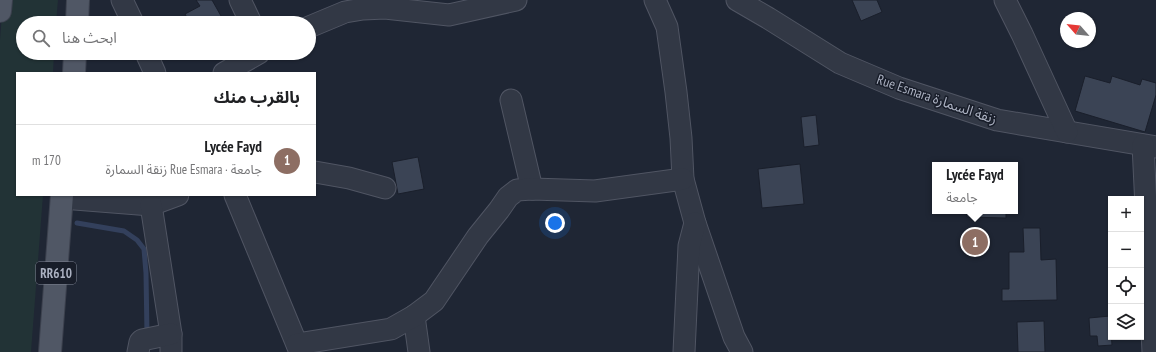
<!DOCTYPE html>
<html lang="ar">
<meta charset="utf-8">
<style>
body{margin:0;font-family:"PT Sans Narrow","Noto Sans Arabic",sans-serif;background:#f2f2f2;color:#202124;direction:rtl}
.controls{position:absolute;right:12px;bottom:12px;display:grid;overflow:hidden;border-radius:0px;box-shadow:0 1px 3px #0004}
.controls button{width:36px;height:36px;display:grid;place-items:center;padding:0;border:0;border-bottom:1px solid #e0e0e0;background:#fff;color:#202124;font:20px sans-serif}
.compass{position:absolute;left:1060px;top:12px;width:36px;height:36px;border-radius:50%;background:#fff;box-shadow:0 1px 3px #0004;rotate:297deg}
.you{position:absolute;left:555px;top:223px;width:14px;height:14px;margin:-10px;border:3px solid #fff;border-radius:50%;background:#1a73e8;box-shadow:0 0 0 6px #1a73e833}
.badge{display:grid;place-items:center;width:26px;height:26px;border-radius:50%;background:#1a73e8;color:#fff;font-size:13px;font-weight:700}
.pin{position:absolute;translate:-50% -50%;border:2px solid #fff;box-shadow:0 1px 4px #0006}
.popup{position:absolute;left:932px;top:162px;width:86px;height:52px;box-sizing:border-box;display:grid;place-content:center;border-radius:0px;background:#fff;filter:drop-shadow(0 1px 3px #0005);font-size:13px;white-space:nowrap;color:#757577}
.popup b{font-size:15px;color:#202124}
.popup::after{content:'';position:absolute;left:50%;top:100%;margin-left:-8px;border:8px solid transparent;border-top-color:#fff}
.list{margin:0;padding:0;list-style:none}
h2{display:flex;justify-content:space-between;align-items:center;height:52px;margin:0;padding:0 16px;font-size:17px}
h2 small{font-size:13px;font-weight:400;color:#757577}
.list li{display:grid;grid-template-columns:26px 1fr auto;gap:12px;align-items:center;box-sizing:border-box;height:72px;padding:0 16px;border-top:1px solid #e0e0e0}
.list b{display:block;font-size:15px;white-space:nowrap}
.list p{margin:0;font-size:13px;white-space:nowrap;color:#757577}
.list em{font-size:13px;font-style:normal;color:#757577}
.icon{flex:none;width:22px;height:22px;fill:none;stroke:currentColor;stroke-width:2;stroke-linecap:round;stroke-linejoin:round}
.map{position:relative;flex:none;width:1156px;height:352px;overflow:hidden;direction:ltr}
.search{position:absolute;background:#fff;box-shadow:0 1px 3px #0004;left:16px;top:16px;width:300px;height:44px;display:flex;align-items:center;gap:10px;box-sizing:border-box;padding:0 14px;border-radius:22px;color:#757577;font-size:15px}
.panel{position:absolute;background:#fff;box-shadow:0 1px 3px #0004;left:16px;top:72px;width:300px;height:124px;border-radius:0px;direction:rtl}
.map>svg:first-child{display:block}
.green{fill:#223336}
.lines{fill:none;stroke-linecap:round;stroke-linejoin:round}
.stream{stroke:#33405c;stroke-width:5}
.building{fill:#3b4455;stroke:#1a1f2b}
.minor-casing{stroke:#505563;stroke-width:23}
.major-casing{stroke:#3c414e;stroke-width:24}
.minor{stroke:#323845;stroke-width:21}
.major{stroke:#505765;stroke-width:22}
.labels{text-anchor:middle;dominant-baseline:central;stroke-width:3;stroke-linejoin:round;paint-order:stroke}
.shield{fill:#181d29;stroke:#808594;stroke-width:1}
.shield-label{font-size:13px;font-weight:bold;fill:#acb2c2}
.street-label{font-size:14px;fill:#acb2c2;stroke:#181d29}
</style>
<div class="map">
<svg width="1156" height="352" viewBox="0 0 1156 352">
<rect width="100%" height="100%" fill="#1f2634"/>
<path class="green" d="M3 0H58L56 23H23V53H54L53 73H17V195H43L31 352H0V40Z"/>
<g class="lines">
<path class="stream" d="M77 223 124 231 137 240 144 249 146 273 147 335"/>
</g>
<g class="building">
<path d="M196 0H212L225 23H190L185 14 200 6Z"/>
<path d="M852 0H877L882 12 861 21Z"/>
<path d="M1085 76 1110 83 1112 76 1140 85 1142 79 1156 83V95L1145 132 1075 111Z"/>
<path d="M816 115 819 145 804 147 801 117Z"/>
<path d="M418 157 424 189 398 194 392 162Z"/>
<path d="M800 164 804 204 762 208 758 169Z"/>
<path d="M967 211H1006V218L967 217Z"/>
<path d="M1023 228H1040L1041 260 1056 259 1057 300 1002 301V289H1009V252H1024Z"/>
<path d="M1110 316 1112 345 1098 346 1097 336H1090L1089 318Z"/>
<path d="M1044 321 1045 352H1018L1017 322Z"/>
</g>
<g class="lines">
<defs>
<g id="minor">
<path d="M122 0 133 23"/>
<path d="M240 0 251 23"/>
<path d="M655 0 667 27 676 92 681 138 683 179 695 223 734 337 742 352"/>
<path d="M737 0 768 18 840 63 899 88 997 120 1156 147"/>
<path d="M1005 0 1022 34 1067 132"/>
<path d="M309 27 345 12 363 9 385 8 449 15 516 0"/>
<path d="M146 53 155 73"/>
<path d="M224 73 259 53"/>
<path d="M511 100 532 189"/>
<path d="M1143 145 1153 352"/>
<path d="M315 172 349 178 385 188"/>
<path d="M235 195 300 352"/>
<path d="M62 198 151 205 178 195"/>
<path d="M151 205 171 334V352"/>
<path d="M414 316 419 352"/>
<path d="M297 344 391 329 414 316 434 301 478 236 499 210 508 197 517 190 532 189 595 191 683 179"/>
<path d="M138 352 140 342 142 340 171 334"/>
<path d="M684 352 689 246 695 223"/>
</g>
<g id="major">
<path d="M0 11 1 0"/>
<path d="M77 23 78 0"/>
<path d="M74 73 75 53"/>
<path d="M50 352 62 195"/>
</g>
</defs>
<use href="#minor" class="minor-casing"/>
<use href="#major" class="major-casing"/>
<use href="#minor" class="minor"/>
<use href="#major" class="major"/>
</g>
<g class="labels">
<rect class="shield" x="36" y="262" width="40" height="22" rx="3"/>
<g class="shield-label">
<text x="56" y="273">RR610</text>
</g>
<g class="street-label">
<text transform="translate(937 99) rotate(19)">Rue Esmara زنقة السمارة</text>
</g>
</g>
</svg>
<div class="controls">
<button>+</button>
<button>−</button>
<button><svg class="icon" aria-label="locate" viewBox="0 0 24 24"><circle cx="12" cy="12" r="6"/><path d="M12 2v4M12 18v4M2 12h4M18 12h4"/></svg></button>
<button><svg class="icon" aria-label="layers" viewBox="0 0 24 24"><path d="M12 4l9 5-9 5-9-5zM3 14l9 5 9-5"/></svg></button>
</div>
<svg class="compass" viewBox="-18 -18 36 36"><path d="M0-13l5 13h-10z" fill="#e53935"/><path d="M0 13l5-13h-10z" fill="#757577"/></svg>
<div class="you"></div>
<div class="pin badge" style="left:975px;top:242px;background:#8d6e63">1</div>
<div class="popup"><b>Lycée Fayd</b>جامعة</div>
<div class="search"><svg class="icon" aria-label="search" viewBox="0 0 24 24"><circle cx="10" cy="10" r="6"/><path d="M15 15l6 6"/></svg>ابحث هنا</div>
<section class="panel">
<h2>بالقرب منك<small></small></h2>
<ul class="list">
<li><span class="badge" style="background:#8d6e63">1</span><div><b>Lycée Fayd</b><p>جامعة · Rue Esmara زنقة السمارة</p></div><em>170 m</em></li>
</ul>
</section>
</div>
